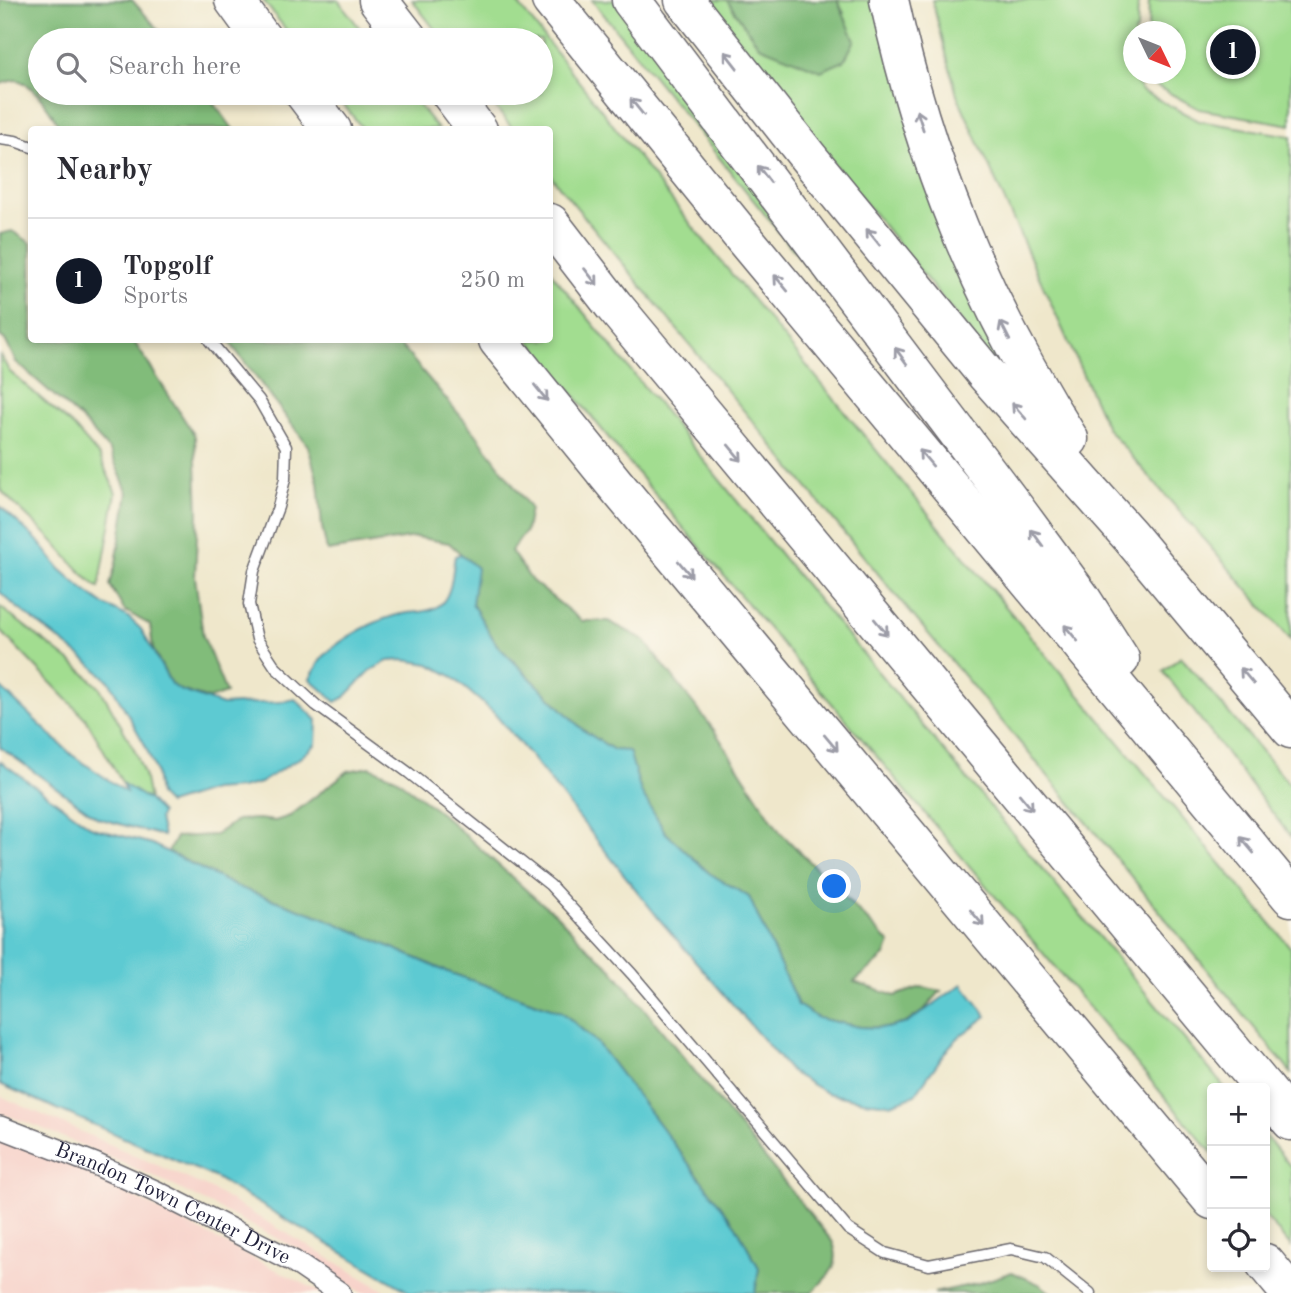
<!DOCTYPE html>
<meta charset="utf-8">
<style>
body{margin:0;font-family:"Old Standard TT",serif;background:#f7f7f7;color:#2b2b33}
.controls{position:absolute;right:21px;bottom:21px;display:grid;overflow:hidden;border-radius:7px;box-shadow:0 4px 10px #0003}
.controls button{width:63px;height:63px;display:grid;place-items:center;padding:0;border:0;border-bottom:2px solid #e1e1e2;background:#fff;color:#2b2b33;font:35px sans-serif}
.compass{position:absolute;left:1123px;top:21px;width:63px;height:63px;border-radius:50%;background:#fff;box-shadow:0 4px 10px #0003;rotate:133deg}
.you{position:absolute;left:835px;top:887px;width:24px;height:24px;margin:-18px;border:5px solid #fff;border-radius:50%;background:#1a73e8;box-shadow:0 0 0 10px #1a73e833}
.badge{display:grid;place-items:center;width:46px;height:46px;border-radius:50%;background:#111827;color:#fff;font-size:23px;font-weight:700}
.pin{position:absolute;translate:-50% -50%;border:4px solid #fff;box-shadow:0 2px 7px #0006}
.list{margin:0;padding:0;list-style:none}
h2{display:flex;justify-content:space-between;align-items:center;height:91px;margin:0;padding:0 28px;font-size:30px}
h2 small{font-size:23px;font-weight:400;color:#7c7c81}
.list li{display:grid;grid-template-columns:46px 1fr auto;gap:21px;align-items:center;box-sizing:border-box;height:126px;padding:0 28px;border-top:2px solid #e1e1e2}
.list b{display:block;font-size:26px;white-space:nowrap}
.list p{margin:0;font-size:23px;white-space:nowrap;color:#7c7c81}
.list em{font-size:23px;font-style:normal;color:#7c7c81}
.icon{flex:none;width:38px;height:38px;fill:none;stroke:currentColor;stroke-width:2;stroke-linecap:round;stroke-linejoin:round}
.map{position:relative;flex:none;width:1291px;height:1293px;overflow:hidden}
.search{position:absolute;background:#fff;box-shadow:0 4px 10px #0003;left:28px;top:28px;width:525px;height:77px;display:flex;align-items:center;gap:18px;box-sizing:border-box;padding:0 24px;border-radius:38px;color:#7c7c81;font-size:26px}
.panel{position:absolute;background:#fff;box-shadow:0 4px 10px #0003;left:28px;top:126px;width:525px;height:217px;border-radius:7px}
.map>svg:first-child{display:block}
.built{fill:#f7d1c9}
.green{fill:#a2dd90;stroke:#628066;stroke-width:2}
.forest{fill:#81bc7a;stroke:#526f5a;stroke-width:2}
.water{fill:#5dcad2;stroke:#407686;stroke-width:2}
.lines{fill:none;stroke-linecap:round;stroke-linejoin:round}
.lane-casing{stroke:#6a676d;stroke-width:13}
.street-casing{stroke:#6a676d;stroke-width:24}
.highway-casing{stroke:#6a676d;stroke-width:41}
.lane{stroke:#fff;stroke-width:10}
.street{stroke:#fff;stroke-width:21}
.highway{stroke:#fff;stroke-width:38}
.oneway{stroke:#9c9ca7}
.labels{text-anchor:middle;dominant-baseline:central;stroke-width:7;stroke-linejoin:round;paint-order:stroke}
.street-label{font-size:21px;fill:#22223b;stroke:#fbf7ec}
</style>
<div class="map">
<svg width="1291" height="1293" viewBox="0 0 1291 1293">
<rect width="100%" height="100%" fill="#fbf7ec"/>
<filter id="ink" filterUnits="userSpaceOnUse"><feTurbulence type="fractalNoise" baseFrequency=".0143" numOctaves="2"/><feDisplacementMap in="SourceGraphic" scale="14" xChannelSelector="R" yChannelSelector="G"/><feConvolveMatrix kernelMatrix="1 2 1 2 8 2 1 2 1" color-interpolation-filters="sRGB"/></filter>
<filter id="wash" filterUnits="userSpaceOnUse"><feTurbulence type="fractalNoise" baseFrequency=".00686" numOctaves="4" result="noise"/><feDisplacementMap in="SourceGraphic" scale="28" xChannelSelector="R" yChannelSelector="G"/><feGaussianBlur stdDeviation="1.57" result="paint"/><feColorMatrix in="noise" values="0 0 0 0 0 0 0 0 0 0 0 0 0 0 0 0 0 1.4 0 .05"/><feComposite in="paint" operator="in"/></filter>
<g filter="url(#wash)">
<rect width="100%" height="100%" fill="#efe7cb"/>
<g class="built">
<path d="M0 1096 209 1188 389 1293H362L298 1249 162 1180 39 1127 0 1113Z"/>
<path d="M0 1129 322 1293H0Z"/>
</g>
<g class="green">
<path d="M263 0H338L369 40H294Z"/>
<path d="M412 0H515L697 232 945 534 1291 948V1073L1090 826 879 575 550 175V130L513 129 484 93H541V40H443Z"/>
<path d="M592 0H618L825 289Z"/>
<path d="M702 0H727L759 46 844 13 837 0H878L1006 354 994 363Z"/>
<path d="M932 0H1138L1137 31 1134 32V74H1136V83L1142 91 1199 121 1291 136V640L1107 428 957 95Z"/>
<path d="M1149 0H1291V125L1199 109 1147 81V74H1176V32L1148 31Z"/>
<path d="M334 93H409L438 129H363Z"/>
<path d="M550 271 784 559 1225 1088H1212V1153L643 480 529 340H550Z"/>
<path d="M0 354 9 371 74 427 100 457 116 493 99 588C77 572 63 550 44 532 29 518 14 505 0 489Z"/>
<path d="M0 607 80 669 100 688 134 749 144 774 149 800 123 784 86 719 0 630Z"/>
<path d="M1181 657 1291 786V837L1163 671Z"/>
<path d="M1265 1135 1291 1167V1247L1265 1216Z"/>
</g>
<g class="forest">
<path d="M0 0H132L168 40H40V93H206L233 129H61C53 115 34 82 16 80 12 80 5 83 0 84Z"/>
<path d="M727 0H837L855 40 844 61 821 71 759 46Z"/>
<path d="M12 231 31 243 32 340H133L195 436 198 514 195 577 203 636 226 693 209 699 180 690 171 684 153 649 150 625 124 610 110 585 116 563 128 493 110 451 82 420 16 362 5 340 0 336V234Z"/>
<path d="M228 340H396L476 434 530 508 526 531 511 551 532 581 582 621H608L643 639 714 730 780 832 890 943 885 956 854 982 895 996 921 987 941 991 923 1011 906 1023 886 1028 860 1027 818 1018 798 1005 749 897 709 873 665 832 641 792 629 752 614 750 583 730 497 645 472 604 476 568 449 543 415 537 327 551 322 527 318 482 308 446Z"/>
<path d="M370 767 396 778 444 816 535 898 555 913 586 946 612 969 832 1241C843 1265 828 1276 811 1293H755L759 1268 736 1226 597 1043 562 1012 445 971 322 917 235 886 168 852 176 837 215 835 237 820 258 819 275 821 290 816 348 771Z"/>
<path d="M1012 1272 1039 1284 1051 1293H934L980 1283Z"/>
</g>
<g class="water">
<path d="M0 506 37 540 60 569 84 590 106 606 127 616 141 629 171 684 180 690 222 705 280 702 295 699 317 720 316 744 301 757 260 783 241 788 213 790 168 804 159 795 156 772 145 745 109 681 87 661 14 605 0 592Z"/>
<path d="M461 554 477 568 472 604 497 645 583 730 614 750 629 751 641 792 665 832 709 873 749 897 798 1005 818 1018 860 1027 886 1028 907 1023 962 984 987 1016 960 1036 949 1047 915 1095 891 1104 863 1101 827 1093 791 1072 660 920 528 753 493 712 450 675 429 664 404 660 388 661 370 671 345 697 336 702 310 679C314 672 318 662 324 656 341 638 377 619 401 614 415 611 431 614 442 603 453 591 452 571 455 556Z"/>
<path d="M0 687 72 755 126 792 123 784 149 800 161 813 159 819 163 836 98 818 0 747Z"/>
<path d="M0 761 93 828 152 844 235 886 322 917 445 971 562 1012 597 1043 736 1226 759 1268 755 1293H411L214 1177 0 1084Z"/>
</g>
</g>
<g filter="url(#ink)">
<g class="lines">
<defs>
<g id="lane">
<path d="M0 139 15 141 32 147"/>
<path d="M209 340 259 400 286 447 285 479 278 507 254 571 249 604 257 639 276 668 316 705 409 773 550 885 632 974 848 1229 885 1253 929 1265 1011 1249 1045 1257 1090 1293"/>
</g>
<g id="street">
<path id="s1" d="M0 1127 95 1164 157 1192 293 1261 340 1293"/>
</g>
<g id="highway">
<path d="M234 0 263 40"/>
<path d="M378 0 409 40"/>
<path d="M551 0 742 236 1291 897"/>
<path d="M631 0 1014 507 1081 598 1120 659"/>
<path d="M684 0 808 157 985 373 1130 536 1291 729"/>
<path d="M889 0C924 160 981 301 1069 439"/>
<path d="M304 93 332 130"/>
<path d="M450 93 478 130"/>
<path d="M550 223 614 306 1264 1088"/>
<path d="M498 340 614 483 1212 1200"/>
<path d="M1265 1089 1291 1121"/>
<path d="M1265 1263 1290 1293"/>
</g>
</defs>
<use href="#lane" class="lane-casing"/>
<use href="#street" class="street-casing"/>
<use href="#highway" class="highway-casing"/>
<use href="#lane" class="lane"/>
<use href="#street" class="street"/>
<use href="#highway" class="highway"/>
</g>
<defs><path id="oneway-shaft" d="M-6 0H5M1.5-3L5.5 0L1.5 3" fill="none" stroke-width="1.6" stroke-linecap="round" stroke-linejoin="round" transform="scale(1.75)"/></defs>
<g class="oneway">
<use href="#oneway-shaft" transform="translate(731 60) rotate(-128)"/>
<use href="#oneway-shaft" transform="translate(637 107) rotate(-129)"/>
<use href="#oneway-shaft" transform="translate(920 120) rotate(-108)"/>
<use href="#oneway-shaft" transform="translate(764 174) rotate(-127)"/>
<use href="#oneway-shaft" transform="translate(873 237) rotate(-129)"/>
<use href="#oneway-shaft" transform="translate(591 277) rotate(52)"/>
<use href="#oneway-shaft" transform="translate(781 283) rotate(-130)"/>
<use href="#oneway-shaft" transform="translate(1005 331) rotate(-117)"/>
<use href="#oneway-shaft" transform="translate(901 356) rotate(-126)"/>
<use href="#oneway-shaft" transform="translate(541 393) rotate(51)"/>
<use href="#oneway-shaft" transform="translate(1019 411) rotate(-131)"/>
<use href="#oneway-shaft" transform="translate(735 453) rotate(50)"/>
<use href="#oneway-shaft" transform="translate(926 458) rotate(-130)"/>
<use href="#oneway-shaft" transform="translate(1037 538) rotate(-126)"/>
<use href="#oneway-shaft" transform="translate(685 569) rotate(50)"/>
<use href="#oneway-shaft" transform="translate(881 627) rotate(50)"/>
<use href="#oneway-shaft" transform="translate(1071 633) rotate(-130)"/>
<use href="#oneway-shaft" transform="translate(1247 676) rotate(-130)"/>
<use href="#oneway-shaft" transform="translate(831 743) rotate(50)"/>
<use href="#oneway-shaft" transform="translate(1026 802) rotate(50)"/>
<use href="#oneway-shaft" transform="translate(1247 845) rotate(-130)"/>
<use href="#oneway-shaft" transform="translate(977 918) rotate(50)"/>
</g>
</g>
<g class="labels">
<g class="street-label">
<text stroke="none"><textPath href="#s1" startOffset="189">Brandon Town Center Drive</textPath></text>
</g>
</g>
</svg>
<div class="controls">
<button>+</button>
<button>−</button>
<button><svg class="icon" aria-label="locate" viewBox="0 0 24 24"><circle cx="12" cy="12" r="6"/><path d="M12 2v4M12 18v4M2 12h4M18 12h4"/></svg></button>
</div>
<svg class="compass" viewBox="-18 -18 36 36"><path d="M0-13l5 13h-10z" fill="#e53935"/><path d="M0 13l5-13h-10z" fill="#7c7c81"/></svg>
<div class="you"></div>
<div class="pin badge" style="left:1233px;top:52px">1</div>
<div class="search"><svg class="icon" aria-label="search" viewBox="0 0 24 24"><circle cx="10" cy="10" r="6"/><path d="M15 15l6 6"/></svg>Search here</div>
<section class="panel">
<h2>Nearby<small></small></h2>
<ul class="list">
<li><span class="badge">1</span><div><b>Topgolf</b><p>Sports</p></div><em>250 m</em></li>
</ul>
</section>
</div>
